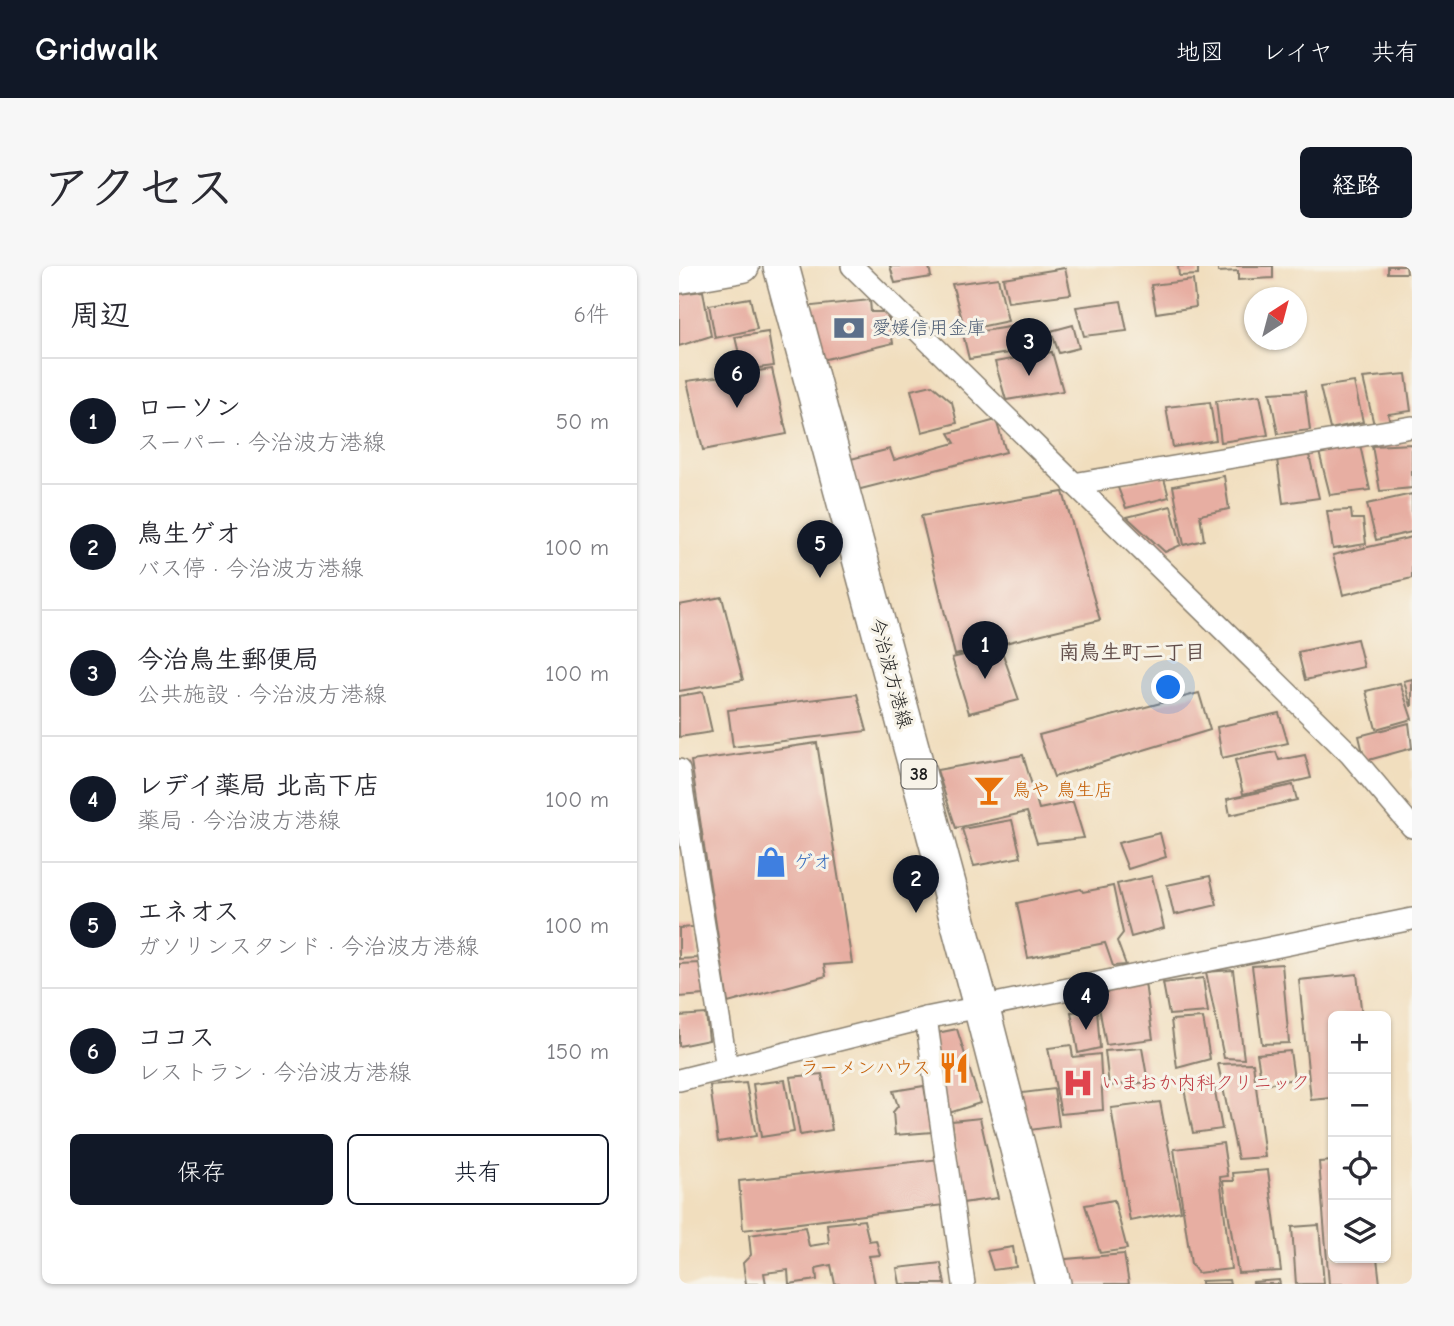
<!DOCTYPE html>
<html lang="ja">
<meta charset="utf-8">
<style>
body{margin:0;font-family:"Comic Neue","Klee One",sans-serif;background:#f7f7f7;color:#2b2b33}
.controls{position:absolute;right:21px;bottom:21px;display:grid;overflow:hidden;border-radius:10px;box-shadow:0 2px 5px #0004}
.controls button{width:63px;height:63px;display:grid;place-items:center;padding:0;border:0;border-bottom:2px solid #e1e1e2;background:#fff;color:#2b2b33;font:35px sans-serif}
.compass{position:absolute;left:565px;top:21px;width:63px;height:63px;border-radius:50%;background:#fff;box-shadow:0 2px 5px #0004;rotate:36deg}
.you{position:absolute;left:490px;top:422px;width:24px;height:24px;margin:-18px;border:5px solid #fff;border-radius:50%;background:#1a73e8;box-shadow:0 0 0 10px #1a73e833}
.badge{display:grid;place-items:center;width:46px;height:46px;border-radius:50%;background:#111827;color:#fff;font-size:23px;font-weight:700}
.pin{position:absolute;translate:-50% -58px;filter:drop-shadow(0 2px 4px #0008)}
.pin::after{content:'';position:absolute;top:37px;width:24px;height:21px;background:inherit;clip-path:polygon(0 0,100% 0,50% 100%)}
.list{margin:0;padding:0;list-style:none}
h2{display:flex;justify-content:space-between;align-items:center;height:91px;margin:0;padding:0 28px;font-size:30px}
h2 small{font-size:23px;font-weight:400;color:#7c7c81}
.list li{display:grid;grid-template-columns:46px 1fr auto;gap:21px;align-items:center;box-sizing:border-box;height:126px;padding:0 28px;border-top:2px solid #e1e1e2}
.list b{display:block;font-size:26px;white-space:nowrap}
.list p{margin:0;font-size:23px;white-space:nowrap;color:#7c7c81}
.list em{font-size:23px;font-style:normal;color:#7c7c81}
.actions{display:flex;gap:14px;padding:21px 28px}
.actions a{flex:1;padding:16px 0;border:2px solid #111827;border-radius:10px;text-align:center;font-size:24px;color:#111827}
.actions .main{background:#111827;color:#fff}
.icon{flex:none;width:38px;height:38px;fill:none;stroke:currentColor;stroke-width:2;stroke-linecap:round;stroke-linejoin:round}
.map{position:relative;flex:none;width:733px;height:1018px;overflow:hidden;border-radius:10px}
header{display:flex;align-items:center;gap:42px;box-sizing:border-box;height:98px;padding:0 35px;background:#111827;color:#fff}
header strong{font-size:33px}
nav{display:flex;gap:38px;margin-inline-start:auto;font-size:24px}
.intro{display:flex;align-items:center;justify-content:space-between;box-sizing:border-box;height:168px;padding:0 42px}
h1{margin:0;font-size:49px}
.button{padding:18px 32px;border-radius:10px;background:#111827;color:#fff;font-size:24px;font-weight:700}
main{display:flex;gap:42px;padding:0 42px}
aside{flex:1;background:#fff;border-radius:10px;box-shadow:0 2px 5px #0004}
.map>svg:first-child{display:block}
.building{fill:#e7aea2}
.lines{fill:none;stroke-linecap:round;stroke-linejoin:round}
.street-casing{stroke:#867d6d;stroke-width:24}
.secondary-casing{stroke:#867d6d;stroke-width:35}
.primary-casing{stroke:#867d6d;stroke-width:38}
.street{stroke:#fff;stroke-width:21}
.secondary{stroke:#fff;stroke-width:32}
.primary{stroke:#fff;stroke-width:35}
.labels{text-anchor:middle;dominant-baseline:central;stroke-width:6;stroke-linejoin:round;paint-order:stroke}
.shield{fill:#f7f3e8;stroke:#5e5c59;stroke-width:2}
.shield-label{font-size:18px;font-weight:bold;fill:#1c1c1c}
.service-label{font-size:19px;fill:#4e5e75;stroke:#f7f3e8;text-anchor:start}
.street-label{font-size:19px;fill:#1c1c1c;stroke:#f7f3e8}
.food-label{font-size:19px;fill:#c56008;stroke:#f7f3e8;text-anchor:start}
.shop-label{font-size:19px;fill:#366cbe;stroke:#f7f3e8;text-anchor:start}
.health-label{font-size:19px;fill:#be3a42;stroke:#f7f3e8;text-anchor:start}
.neighbourhood-label{font-size:21px;font-weight:bold;fill:#634f4b;stroke:#f7f3e8}
</style>
<header>
<strong>Gridwalk</strong>
<nav><a>地図</a><a>レイヤ</a><a>共有</a></nav>
</header>
<div class="intro"><h1>アクセス</h1><a class="button">経路</a></div>
<main>
<aside>
<h2>周辺<small>6件</small></h2>
<ul class="list">
<li><span class="badge">1</span><div><b>ローソン</b><p>スーパー · 今治波方港線</p></div><em>50 m</em></li>
<li><span class="badge">2</span><div><b>鳥生ゲオ</b><p>バス停 · 今治波方港線</p></div><em>100 m</em></li>
<li><span class="badge">3</span><div><b>今治鳥生郵便局</b><p>公共施設 · 今治波方港線</p></div><em>100 m</em></li>
<li><span class="badge">4</span><div><b>レデイ薬局 北高下店</b><p>薬局 · 今治波方港線</p></div><em>100 m</em></li>
<li><span class="badge">5</span><div><b>エネオス</b><p>ガソリンスタンド · 今治波方港線</p></div><em>100 m</em></li>
<li><span class="badge">6</span><div><b>ココス</b><p>レストラン · 今治波方港線</p></div><em>150 m</em></li>
</ul>
<div class="actions"><a class="main">保存</a><a>共有</a></div>
</aside>
<div class="map">
<svg width="733" height="1018" viewBox="0 0 733 1018">
<rect width="100%" height="100%" fill="#f7f3e8"/>
<filter id="ink" filterUnits="userSpaceOnUse"><feTurbulence type="fractalNoise" baseFrequency=".0143" numOctaves="2"/><feDisplacementMap in="SourceGraphic" scale="14" xChannelSelector="R" yChannelSelector="G"/><feConvolveMatrix kernelMatrix="1 2 1 2 8 2 1 2 1" color-interpolation-filters="sRGB"/></filter>
<filter id="wash" filterUnits="userSpaceOnUse"><feTurbulence type="fractalNoise" baseFrequency=".00686" numOctaves="4" result="noise"/><feDisplacementMap in="SourceGraphic" scale="28" xChannelSelector="R" yChannelSelector="G"/><feGaussianBlur stdDeviation="1.57" result="paint"/><feColorMatrix in="noise" values="0 0 0 0 0 0 0 0 0 0 0 0 0 0 0 0 0 1.4 0 .05"/><feComposite in="paint" operator="in"/></filter>
<g filter="url(#wash)">
<rect width="100%" height="100%" fill="#f1debe"/>
<g id="blocks">
<g class="building">
<path d="M211 0H250L252 11 216 17Z"/>
<path d="M499 0H519V9L500 10Z"/>
<path d="M539 0H594V12L559 14V5L539 6Z"/>
<path d="M709 0H727L728 7H709Z"/>
<path d="M386 2 392 28 329 36 324 12Z"/>
<path d="M319 12 329 55 286 64 273 18Z"/>
<path d="M514 14 517 41 477 47 472 19Z"/>
<path d="M24 25 32 70 0 80V28Z"/>
<path d="M71 32 78 63 36 72 30 39Z"/>
<path d="M191 34 192 46H208L214 77 139 95 123 41Z"/>
<path d="M442 35 448 65 405 70 397 41Z"/>
<path d="M394 59 400 82 380 87 372 65Z"/>
<path d="M337 60 343 85 290 93 284 68Z"/>
<path d="M89 66 95 100 64 104 56 71Z"/>
<path d="M373 86 384 125 327 134 316 96Z"/>
<path d="M93 103 108 168 24 184 8 115Z"/>
<path d="M727 108 732 145 709 148 711 156 695 159 684 112Z"/>
<path d="M675 116 684 156 651 163 641 121Z"/>
<path d="M253 119 273 136 278 157 243 166 232 124Z"/>
<path d="M626 125 631 164 599 168 591 127Z"/>
<path d="M581 129 589 169 542 176 537 135Z"/>
<path d="M531 136 537 174 494 181 487 141Z"/>
<path d="M317 154 327 186 174 225 168 194 211 183 215 194 276 177 270 167Z"/>
<path d="M733 178V222L701 225 693 180Z"/>
<path d="M681 179 691 224 651 229 640 186Z"/>
<path d="M630 189 640 232 604 237 598 193Z"/>
<path d="M484 209 490 231 447 242 438 219Z"/>
<path d="M545 210 550 243 521 249 525 274 505 279 494 220Z"/>
<path d="M384 226 421 354 276 389 242 250Z"/>
<path d="M733 228V266L697 274 688 238Z"/>
<path d="M492 240 502 279 486 286 448 251Z"/>
<path d="M672 244 673 253H684L687 278 654 283 648 245Z"/>
<path d="M733 271V312L664 329 654 289Z"/>
<path d="M43 331 64 414 0 425V339Z"/>
<path d="M678 373 685 401 626 414 619 386Z"/>
<path d="M321 380 340 434 290 447 273 392Z"/>
<path d="M733 413V440H732L725 415Z"/>
<path d="M721 417 733 453 697 463 687 425Z"/>
<path d="M24 426 33 466 0 471V430Z"/>
<path d="M520 427 531 464 375 511 360 469Z"/>
<path d="M178 428 188 465 54 481 49 444Z"/>
<path d="M600 447 609 477 543 492 538 461Z"/>
<path d="M730 457 733 482 686 495 680 470Z"/>
<path d="M138 477 173 697 145 699 147 710 49 737 12 495Z"/>
<path d="M597 486 600 494 626 489 632 512 564 528 556 494Z"/>
<path d="M344 489 360 543 394 536 405 572 358 577 348 546 277 562 258 504Z"/>
<path d="M614 519 618 534 551 549 548 533Z"/>
<path d="M333 554 342 591 295 600 283 563Z"/>
<path d="M481 567 487 591 449 603 439 577Z"/>
<path d="M473 610 485 662 452 671 438 618Z"/>
<path d="M531 610 538 639 495 649 488 619Z"/>
<path d="M434 620 444 667 438 675 447 699 434 700 426 677 349 692 338 637 402 623 404 626Z"/>
<path d="M15 661 19 692 0 693V662Z"/>
<path d="M21 697 25 729 0 731V698Z"/>
<path d="M603 698 610 777 583 778 573 700Z"/>
<path d="M554 704 565 793 545 792 527 706Z"/>
<path d="M678 708 683 750H654V832L632 834 620 714Z"/>
<path d="M524 712 529 746 490 749 484 717Z"/>
<path d="M466 717 474 773 427 779 417 725Z"/>
<path d="M418 744 421 782 399 787 392 746Z"/>
<path d="M27 748 30 774 0 780V750Z"/>
<path d="M524 752 531 793 498 802 492 754Z"/>
<path d="M278 763 301 837 267 848 253 768Z"/>
<path d="M392 779 394 791 421 788 424 844 382 848 369 782Z"/>
<path d="M463 782 469 816 430 820 426 785Z"/>
<path d="M611 785 615 813 583 819 578 788Z"/>
<path d="M574 797 586 891 559 893 539 798Z"/>
<path d="M143 808 153 864 121 869 111 811Z"/>
<path d="M106 814 115 866 82 871 74 818Z"/>
<path d="M67 817 77 870 39 876 31 820Z"/>
<path d="M245 820 253 866 216 869 214 846 219 840 214 825Z"/>
<path d="M535 820 543 863 514 867 505 823Z"/>
<path d="M375 823 380 860 351 864 343 827Z"/>
<path d="M481 836 502 945 451 955 432 842Z"/>
<path d="M301 852 319 932 283 937 273 855Z"/>
<path d="M544 877 549 910 541 911 552 1003 519 1007 512 998 495 883Z"/>
<path d="M261 893 265 939 64 964 60 915Z"/>
<path d="M654 895V992H698L701 1018H650L640 896Z"/>
<path d="M589 904 602 1005 559 1007 544 915H555L554 907Z"/>
<path d="M435 934 448 983 421 987 406 939Z"/>
<path d="M185 954 190 975 197 974 201 989 190 990 196 1018H156L152 999 137 1002 138 1014 110 1018 109 1004 85 1007 87 1018H67L64 997 72 989 70 969 126 961 130 980 150 977 148 958Z"/>
<path d="M640 959 645 1018H617L613 961Z"/>
<path d="M334 981 337 1001 314 1004 308 985Z"/>
<path d="M445 988 450 1018H384L376 994Z"/>
<path d="M262 997 266 1018H221L218 1002Z"/>
<path d="M550 1014 551 1018H522V1015Z"/>
<path d="M600 1014 601 1018H574V1016Z"/>
</g>
</g>
</g>
<g filter="url(#ink)">
<use href="#blocks" fill-opacity="0" stroke="#867d6d" stroke-width="2"/>
<g class="lines">
<defs>
<g id="street">
<path d="M173 0 671 488 733 561"/>
<path d="M394 218 733 161"/>
<path d="M0 504 48 802"/>
<path d="M247 752 285 1018"/>
<path d="M0 814 247 752 733 653"/>
</g>
<path id="secondary" d="M0 11 64 0"/>
<path id="primary" d="M102 0 302 740 374 1018"/>
</defs>
<use href="#street" class="street-casing"/>
<use href="#secondary" class="secondary-casing"/>
<use href="#primary" class="primary-casing"/>
<use href="#street" class="street"/>
<use href="#secondary" class="secondary"/>
<use href="#primary" class="primary"/>
</g>
</g>
<defs>
<symbol id="bank-bare" viewBox="-9 -9 18 18"><path d="M-6-4H6V4H-6ZM0-2.3a2.3 2.3 0 1 0 0 4.6a2.3 2.3 0 1 0 0-4.6Z" fill="#5c6f8a" stroke="#f7f3e8" stroke-width="2.5" paint-order="stroke"/></symbol>
<symbol id="bar-bare" viewBox="-9 -9 18 18"><path d="M-6-5H6L.8 .8V4.5H3.5V6h-7V4.5H-.8V.8Z" fill="#e8710a" stroke="#f7f3e8" stroke-width="2.5" paint-order="stroke"/></symbol>
<symbol id="shop-bare" viewBox="-9 -9 18 18"><path d="M-5-2.5h2.3a2.7 3.5 0 0 1 5.4 0H5L5.5 6h-11ZM-1.5-2.5h3a1.5 2.3 0 0 0-3 0Z" fill="#3f7fe0" stroke="#f7f3e8" stroke-width="2.5" paint-order="stroke"/></symbol>
<symbol id="restaurant-bare" viewBox="-9 -9 18 18"><path d="M-5-6h1v4h1v-4h1v4h1v-4h1v5L-1.5 .5V6h-2V.5L-5-1ZM5-6V6H3V1.5H1.5Q1.5-4 5-6Z" fill="#e8710a" stroke="#f7f3e8" stroke-width="2.5" paint-order="stroke"/></symbol>
<symbol id="hospital-bare" viewBox="-9 -9 18 18"><path d="M-5-5h3v3.5h4V-5h3V5h-3V1.5h-4V5h-3Z" fill="#e0444e" stroke="#f7f3e8" stroke-width="2.5" paint-order="stroke"/></symbol>
</defs>
<g fill-rule="evenodd">
<use href="#bank-bare" x="148" y="40" width="44" height="44"/>
<use href="#bar-bare" x="288" y="502" width="44" height="44"/>
<use href="#shop-bare" x="70" y="574" width="44" height="44"/>
<use href="#restaurant-bare" x="253" y="780" width="44" height="44"/>
<use href="#hospital-bare" x="377" y="795" width="44" height="44"/>
</g>
<g class="labels">
<rect class="shield" x="222.5" y="493.5" width="35" height="29" rx="5"/>
<g class="shield-label">
<text x="240" y="508">38</text>
</g>
<g class="service-label">
<text x="193" y="62">愛媛信用金庫</text>
</g>
<g class="street-label">
<text transform="translate(212 407) rotate(75)">今治波方港線</text>
</g>
<g class="food-label">
<text x="333" y="524">鳥や 鳥生店</text>
<text x="252" y="802" text-anchor="end">ラーメンハウス</text>
</g>
<g class="shop-label">
<text x="115" y="596">ゲオ</text>
</g>
<g class="health-label">
<text x="422" y="817">いまおか内科クリニック</text>
</g>
<g class="neighbourhood-label">
<text x="453" y="386">南鳥生町二丁目</text>
</g>
</g>
</svg>
<div class="controls">
<button>+</button>
<button>−</button>
<button><svg class="icon" aria-label="locate" viewBox="0 0 24 24"><circle cx="12" cy="12" r="6"/><path d="M12 2v4M12 18v4M2 12h4M18 12h4"/></svg></button>
<button><svg class="icon" aria-label="layers" viewBox="0 0 24 24"><path d="M12 4l9 5-9 5-9-5zM3 14l9 5 9-5"/></svg></button>
</div>
<svg class="compass" viewBox="-18 -18 36 36"><path d="M0-13l5 13h-10z" fill="#e53935"/><path d="M0 13l5-13h-10z" fill="#7c7c81"/></svg>
<div class="you"></div>
<div class="pin badge" style="left:306px;top:413px">1</div>
<div class="pin badge" style="left:237px;top:647px">2</div>
<div class="pin badge" style="left:350px;top:110px">3</div>
<div class="pin badge" style="left:407px;top:764px">4</div>
<div class="pin badge" style="left:141px;top:312px">5</div>
<div class="pin badge" style="left:58px;top:142px">6</div>
</div>
</main>
